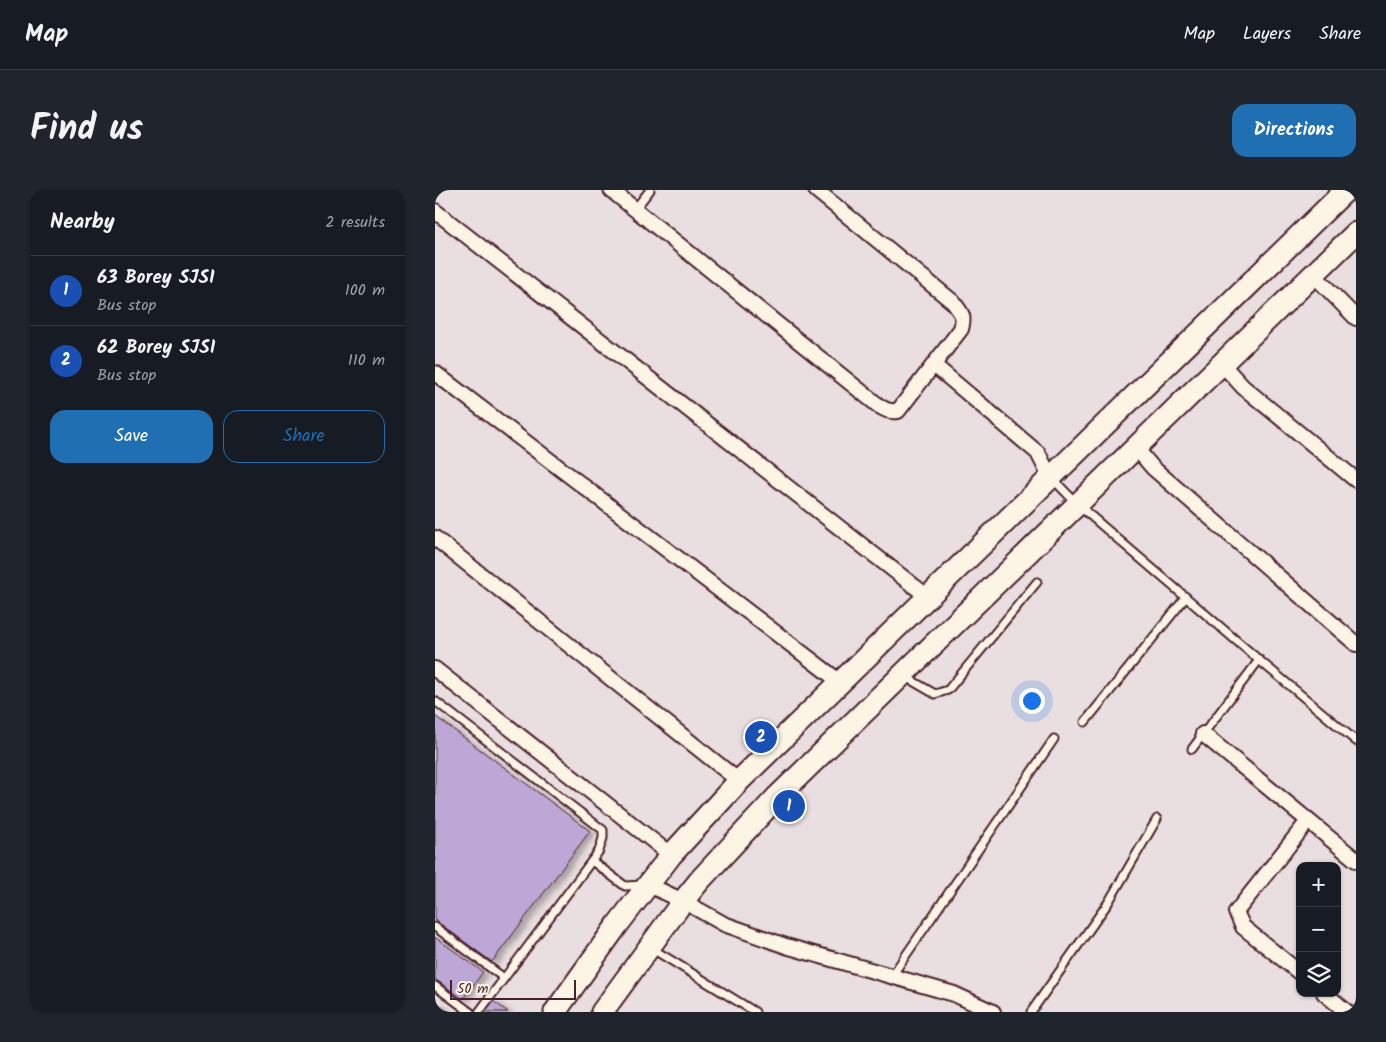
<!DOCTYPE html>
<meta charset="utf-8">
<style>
body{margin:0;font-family:Kalam,sans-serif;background:#20242c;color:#f1f3f6}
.controls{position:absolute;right:15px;bottom:15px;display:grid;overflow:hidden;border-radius:10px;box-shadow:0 1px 4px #0004}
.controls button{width:45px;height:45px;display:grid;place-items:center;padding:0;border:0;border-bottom:1px solid #363941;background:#171b24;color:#f1f3f6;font:25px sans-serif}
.scale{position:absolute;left:15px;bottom:12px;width:126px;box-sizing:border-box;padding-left:5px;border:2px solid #4a1f2b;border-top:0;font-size:14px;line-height:18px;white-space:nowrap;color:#4a1f2b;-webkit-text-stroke:4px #fcf5e5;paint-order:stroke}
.you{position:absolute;left:596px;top:510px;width:18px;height:18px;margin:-12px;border:4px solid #fff;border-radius:50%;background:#1a73e8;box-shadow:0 0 0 8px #1a73e833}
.badge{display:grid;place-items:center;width:32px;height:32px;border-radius:50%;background:#1f6fb2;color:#fff;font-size:16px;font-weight:700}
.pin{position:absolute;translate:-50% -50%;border:2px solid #fff;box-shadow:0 1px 5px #0006}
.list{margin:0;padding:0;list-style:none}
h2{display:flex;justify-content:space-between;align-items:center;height:65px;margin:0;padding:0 20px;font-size:21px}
h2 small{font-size:16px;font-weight:400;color:#9ea1a6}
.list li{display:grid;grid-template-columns:32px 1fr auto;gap:15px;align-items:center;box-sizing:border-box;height:70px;padding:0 20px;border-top:1px solid #363941}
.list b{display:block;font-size:19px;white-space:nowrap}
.list p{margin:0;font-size:16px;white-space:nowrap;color:#9ea1a6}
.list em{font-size:16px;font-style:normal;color:#9ea1a6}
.actions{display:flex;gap:10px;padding:15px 20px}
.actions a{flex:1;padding:11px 0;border:1px solid #1f6fb2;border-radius:15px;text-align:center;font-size:18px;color:#1f6fb2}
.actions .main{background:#1f6fb2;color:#fff}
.icon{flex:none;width:28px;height:28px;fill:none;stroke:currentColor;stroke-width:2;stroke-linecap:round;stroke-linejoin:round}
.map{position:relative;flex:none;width:921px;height:822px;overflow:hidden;border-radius:15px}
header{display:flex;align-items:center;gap:30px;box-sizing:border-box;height:70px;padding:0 25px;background:#171b24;border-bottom:1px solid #363941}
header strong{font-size:24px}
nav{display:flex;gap:28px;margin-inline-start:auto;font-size:18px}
.intro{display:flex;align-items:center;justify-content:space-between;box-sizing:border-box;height:120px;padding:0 30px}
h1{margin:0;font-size:35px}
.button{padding:12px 22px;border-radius:15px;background:#1f6fb2;color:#fff;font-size:18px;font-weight:700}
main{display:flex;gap:30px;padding:0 30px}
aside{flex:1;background:#171b24;border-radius:15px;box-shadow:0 1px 4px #0004}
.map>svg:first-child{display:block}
.building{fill:#bda7d6;stroke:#4a1f2b;filter:url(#shadow)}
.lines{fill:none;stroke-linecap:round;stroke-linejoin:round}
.lane-casing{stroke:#4a1f2b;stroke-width:11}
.street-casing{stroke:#4a1f2b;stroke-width:18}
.primary-casing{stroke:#4a1f2b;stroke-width:25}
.lane{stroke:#fcf5e5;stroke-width:7}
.street{stroke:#fcf5e5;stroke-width:14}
.primary{stroke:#fcf5e5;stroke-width:21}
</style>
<header>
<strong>Map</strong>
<nav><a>Map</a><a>Layers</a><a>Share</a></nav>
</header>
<div class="intro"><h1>Find us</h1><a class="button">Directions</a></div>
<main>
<aside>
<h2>Nearby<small>2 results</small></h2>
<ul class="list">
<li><span class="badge" style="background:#1a4fb4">1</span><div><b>63 Borey SJSI</b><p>Bus stop</p></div><em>100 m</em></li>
<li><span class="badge" style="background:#1a4fb4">2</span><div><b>62 Borey SJSI</b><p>Bus stop</p></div><em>110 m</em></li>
</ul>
<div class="actions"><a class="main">Save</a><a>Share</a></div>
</aside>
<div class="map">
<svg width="921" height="822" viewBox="0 0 921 822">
<defs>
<filter id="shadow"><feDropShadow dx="5.5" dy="3" stdDeviation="2.5" flood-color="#0004"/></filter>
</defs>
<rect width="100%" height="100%" fill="#e9dee0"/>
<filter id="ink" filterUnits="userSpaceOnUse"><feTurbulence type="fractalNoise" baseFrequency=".02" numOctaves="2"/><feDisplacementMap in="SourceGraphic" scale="10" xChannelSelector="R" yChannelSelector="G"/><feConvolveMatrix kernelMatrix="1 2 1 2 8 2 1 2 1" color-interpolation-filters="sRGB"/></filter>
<g filter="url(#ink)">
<g class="building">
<path d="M0 526 155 641 57 772 0 730Z"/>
<path d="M0 747 48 782 28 809 0 789Z"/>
<path d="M57 810 73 822H48Z"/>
<path d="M0 812 13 822H0Z"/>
</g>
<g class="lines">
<defs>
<g id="lane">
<path d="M200 19 215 0"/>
<path d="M617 288 642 314 824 470 921 551"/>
<path d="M469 486 500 504 513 500 602 392"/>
<path d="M0 511 168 640V648L164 661 44 822"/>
<path d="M650 532 751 407"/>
<path d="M757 559 824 470"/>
<path d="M157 671 190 696 208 695"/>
<path d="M0 737 69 788"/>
<path d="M216 758 320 822"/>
<path d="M456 787 619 549"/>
<path d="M0 796 35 822"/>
<path d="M596 822 673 713 722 629"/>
</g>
<g id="street">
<path d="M176 0 444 216C451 220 454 222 463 221L526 139C530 125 526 123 518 112L381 0"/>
<path d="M0 21 493 407"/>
<path d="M879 85 921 128"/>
<path d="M787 174 808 197 921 290"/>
<path d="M499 175 603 263 615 287"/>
<path d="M0 183 405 492"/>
<path d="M700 257 718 278 921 454"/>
<path d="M0 348 304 591"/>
<path d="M0 479 236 665"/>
<path d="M768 544 921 670"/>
<path d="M214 695 248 711 289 734 351 756 519 804 558 822"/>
<path d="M865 783 808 737 801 722 873 631"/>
<path d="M889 803 912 822"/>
</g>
<g id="primary">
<path d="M120 822 183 734 236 665 304 591 911 0"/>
<path d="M167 822 248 711 265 690 342 607 921 43"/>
</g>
</defs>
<use href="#lane" class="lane-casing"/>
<use href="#street" class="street-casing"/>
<use href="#primary" class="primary-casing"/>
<use href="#lane" class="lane"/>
<use href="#street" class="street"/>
<use href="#primary" class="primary"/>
</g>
</g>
</svg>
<div class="controls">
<button>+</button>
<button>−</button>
<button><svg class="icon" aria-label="layers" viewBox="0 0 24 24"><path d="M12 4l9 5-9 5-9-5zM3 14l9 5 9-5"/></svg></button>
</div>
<div class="scale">50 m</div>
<div class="you"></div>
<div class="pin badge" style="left:354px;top:616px;background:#1a4fb4">1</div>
<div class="pin badge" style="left:326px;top:547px;background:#1a4fb4">2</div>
</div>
</main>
